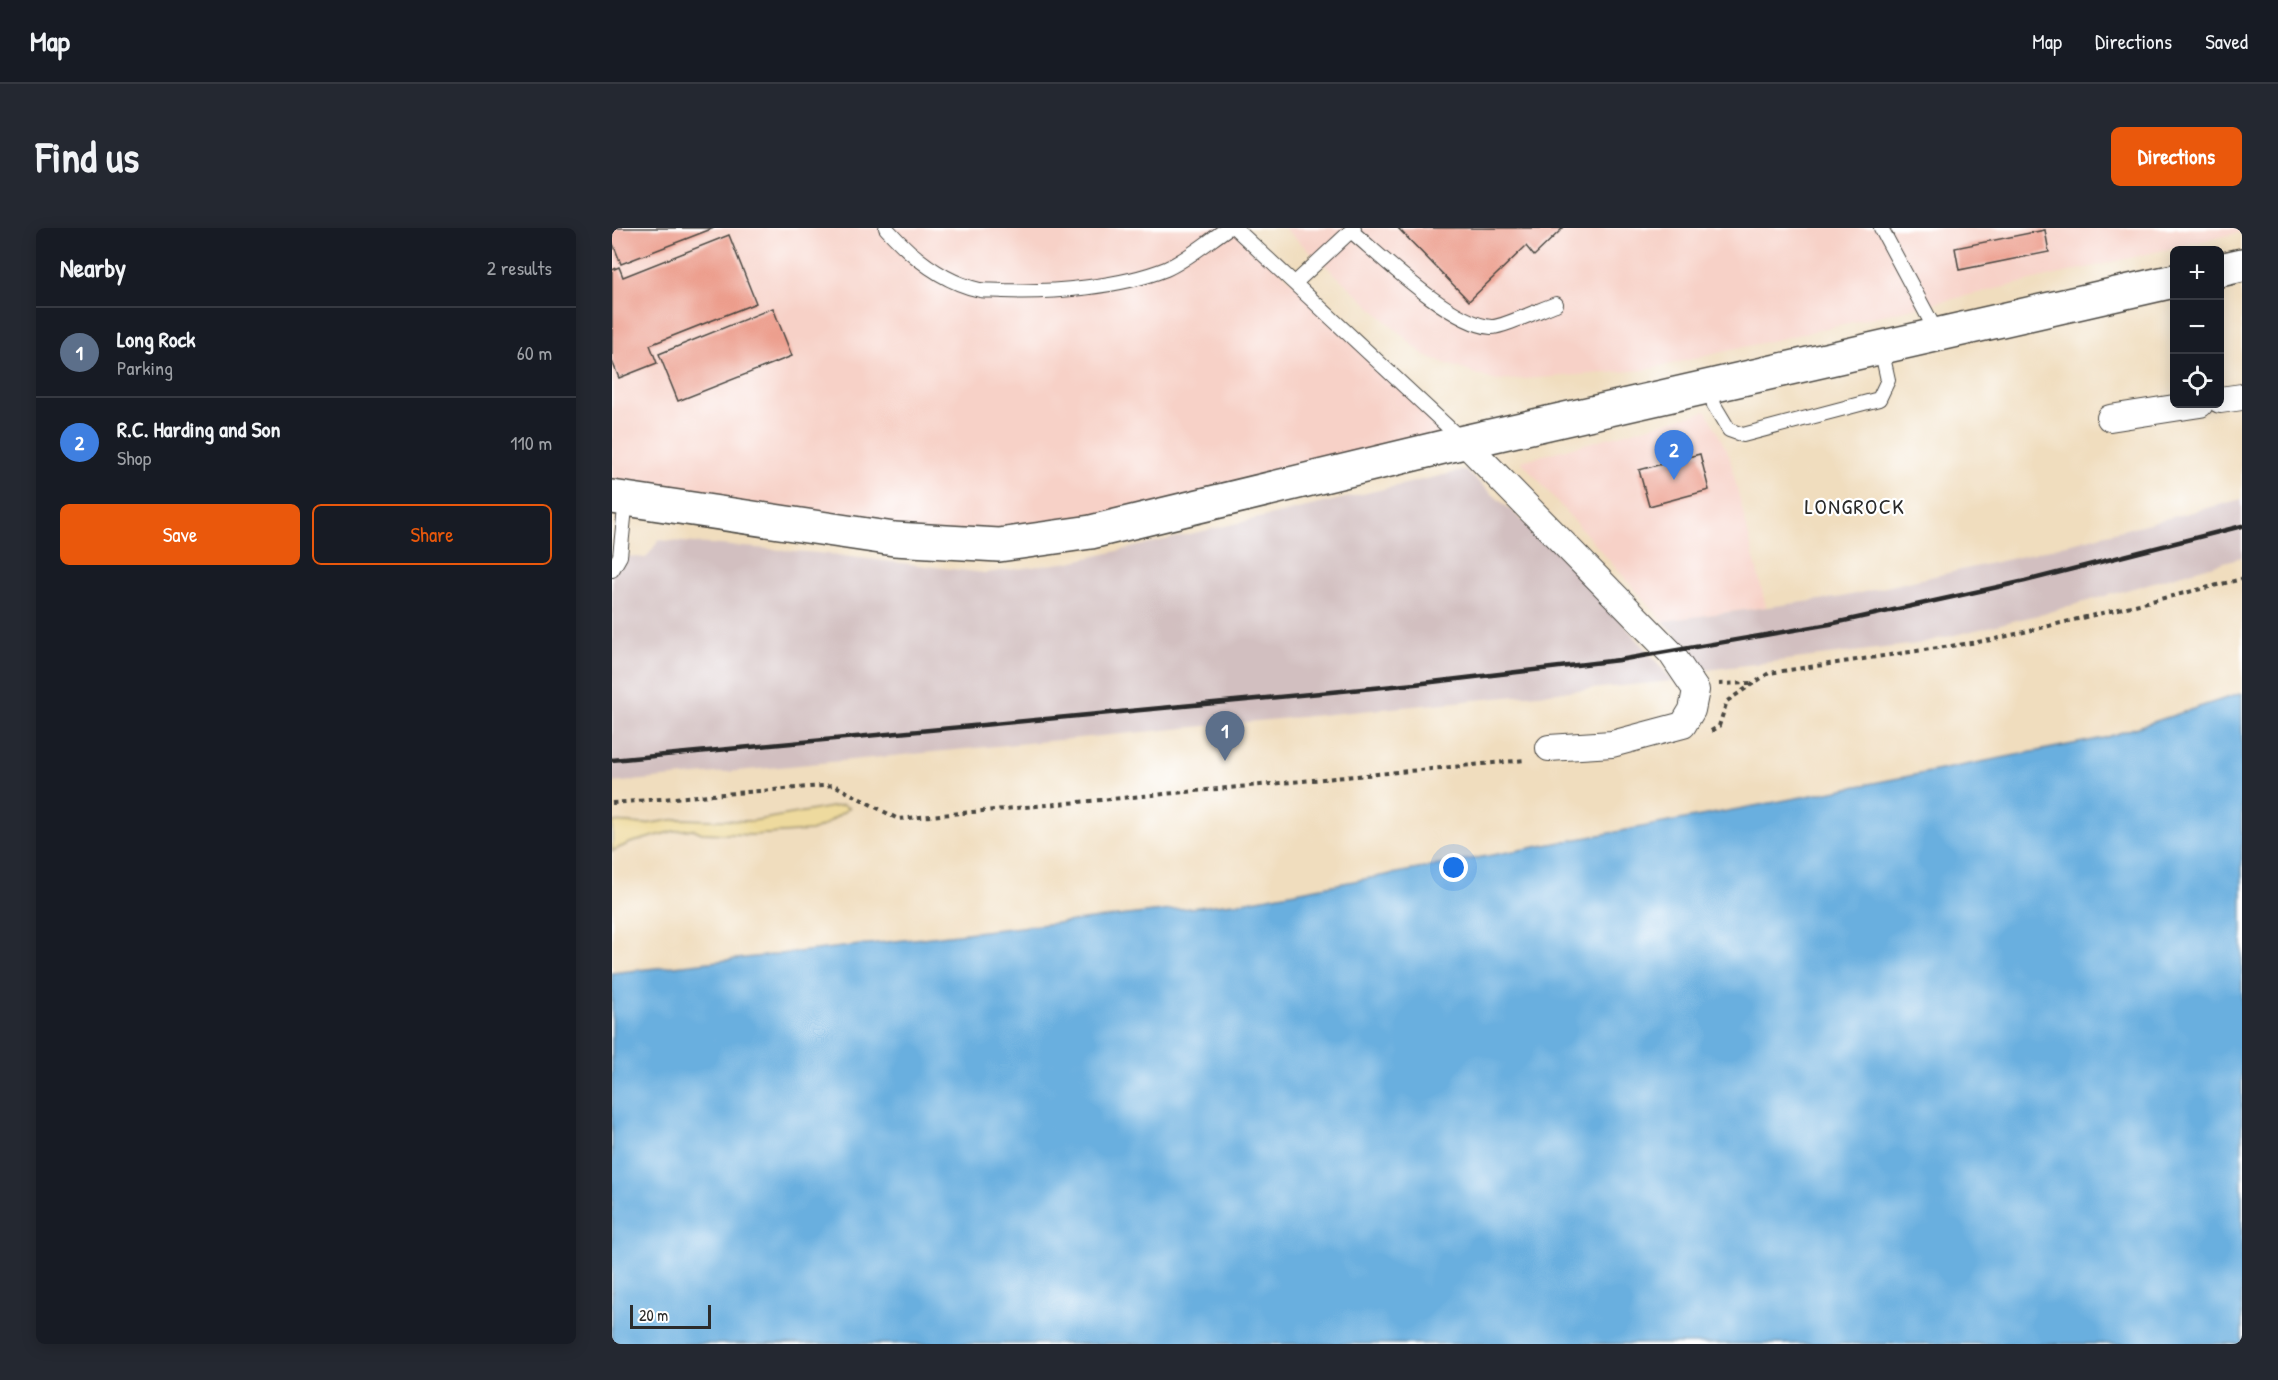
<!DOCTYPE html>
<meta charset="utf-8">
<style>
body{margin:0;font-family:"Patrick Hand",sans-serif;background:#242831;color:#f1f3f6}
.controls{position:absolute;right:18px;top:18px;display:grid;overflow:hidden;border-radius:9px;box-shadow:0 3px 15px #0003}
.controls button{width:54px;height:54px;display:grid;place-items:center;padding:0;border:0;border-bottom:2px solid #363941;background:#171b24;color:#f1f3f6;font:30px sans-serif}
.scale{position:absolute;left:18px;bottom:15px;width:81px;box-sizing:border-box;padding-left:6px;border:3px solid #2b2b2b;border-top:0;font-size:16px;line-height:21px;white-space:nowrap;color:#2b2b2b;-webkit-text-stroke:4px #fff;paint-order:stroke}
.you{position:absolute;left:842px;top:640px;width:21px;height:21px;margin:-15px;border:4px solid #fff;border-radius:50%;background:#1a73e8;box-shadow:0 0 0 9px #1a73e833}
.badge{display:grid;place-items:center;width:39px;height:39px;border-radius:50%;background:#ea580c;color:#fff;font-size:20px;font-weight:700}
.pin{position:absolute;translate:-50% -50px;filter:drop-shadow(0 2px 3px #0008)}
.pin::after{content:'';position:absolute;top:32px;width:21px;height:18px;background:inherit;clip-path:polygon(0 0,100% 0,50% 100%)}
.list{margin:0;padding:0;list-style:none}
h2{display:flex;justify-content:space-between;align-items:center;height:78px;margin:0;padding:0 24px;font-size:26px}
h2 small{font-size:20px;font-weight:400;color:#9ea1a6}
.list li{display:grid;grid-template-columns:39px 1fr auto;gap:18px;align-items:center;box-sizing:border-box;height:90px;padding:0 24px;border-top:2px solid #363941}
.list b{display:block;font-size:22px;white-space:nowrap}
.list p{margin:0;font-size:20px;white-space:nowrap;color:#9ea1a6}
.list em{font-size:20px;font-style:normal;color:#9ea1a6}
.actions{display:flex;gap:12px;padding:18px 24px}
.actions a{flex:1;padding:14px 0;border:2px solid #ea580c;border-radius:9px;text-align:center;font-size:21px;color:#ea580c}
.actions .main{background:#ea580c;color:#fff}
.icon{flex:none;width:33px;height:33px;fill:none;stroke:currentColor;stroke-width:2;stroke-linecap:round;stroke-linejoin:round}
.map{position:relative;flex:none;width:1630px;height:1116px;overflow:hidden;border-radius:9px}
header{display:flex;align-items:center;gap:36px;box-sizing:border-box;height:84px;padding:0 30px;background:#171b24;border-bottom:2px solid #363941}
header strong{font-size:28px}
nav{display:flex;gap:33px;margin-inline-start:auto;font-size:21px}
.intro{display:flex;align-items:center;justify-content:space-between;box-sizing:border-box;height:144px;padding:0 36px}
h1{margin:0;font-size:42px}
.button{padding:15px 27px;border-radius:9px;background:#ea580c;color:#fff;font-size:21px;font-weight:700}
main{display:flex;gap:36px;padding:0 36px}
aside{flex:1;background:#171b24;border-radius:9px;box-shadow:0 3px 15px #0003}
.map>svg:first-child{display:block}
.built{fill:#f7d1c7}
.industrial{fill:#d2bfc0}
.sand{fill:#eeda9e;stroke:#8c8264;stroke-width:1.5}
.water{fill:#69afdf;stroke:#4a6d85;stroke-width:1.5}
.building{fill:#ec9d8c}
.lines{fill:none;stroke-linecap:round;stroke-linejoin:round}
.service-casing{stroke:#494641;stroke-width:16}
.minor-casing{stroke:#494641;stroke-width:28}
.tertiary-casing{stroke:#494641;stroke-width:36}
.path{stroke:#494641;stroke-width:4;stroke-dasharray:4.5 4.5;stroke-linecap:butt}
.service{stroke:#fff;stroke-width:14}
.minor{stroke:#fff;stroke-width:26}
.tertiary{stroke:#fff;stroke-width:33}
.rail{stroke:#2b2b2b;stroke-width:4.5}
.labels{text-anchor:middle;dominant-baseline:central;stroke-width:4.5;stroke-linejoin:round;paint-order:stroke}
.quarter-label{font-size:22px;letter-spacing:1.5px;fill:#2b2b2b;stroke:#fff}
</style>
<header>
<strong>Map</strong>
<nav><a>Map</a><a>Directions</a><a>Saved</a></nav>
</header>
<div class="intro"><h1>Find us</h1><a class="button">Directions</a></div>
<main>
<aside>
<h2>Nearby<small>2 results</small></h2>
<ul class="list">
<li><span class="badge" style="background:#5c6f8a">1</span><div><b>Long Rock</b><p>Parking</p></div><em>60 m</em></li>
<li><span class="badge" style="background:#3f7fe0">2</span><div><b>R.C. Harding and Son</b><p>Shop</p></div><em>110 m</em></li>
</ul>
<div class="actions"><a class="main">Save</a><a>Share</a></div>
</aside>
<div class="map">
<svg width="1630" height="1116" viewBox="0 0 1630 1116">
<rect width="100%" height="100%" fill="#fff"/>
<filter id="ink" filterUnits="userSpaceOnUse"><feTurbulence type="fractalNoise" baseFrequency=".0167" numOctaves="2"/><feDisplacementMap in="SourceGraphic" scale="12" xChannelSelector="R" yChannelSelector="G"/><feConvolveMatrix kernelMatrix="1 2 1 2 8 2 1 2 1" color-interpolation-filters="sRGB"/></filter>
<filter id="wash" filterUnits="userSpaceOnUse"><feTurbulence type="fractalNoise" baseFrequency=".008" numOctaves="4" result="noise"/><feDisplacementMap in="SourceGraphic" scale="24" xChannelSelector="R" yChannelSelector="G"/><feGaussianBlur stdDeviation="1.35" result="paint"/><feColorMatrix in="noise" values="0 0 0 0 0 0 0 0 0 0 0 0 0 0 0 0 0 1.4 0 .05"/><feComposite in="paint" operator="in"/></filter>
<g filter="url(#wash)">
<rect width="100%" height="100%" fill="#f0ddbe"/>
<g class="built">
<path d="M0 0H623L852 214 387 317 0 269Z"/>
<path d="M672 0H1630V4L1033 142 884 153 813 128Z"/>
<path d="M1095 183 1117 227 1154 379 1051 393 909 233Z"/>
</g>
<g class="industrial">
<path d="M853 242 934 313 988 368 1061 453 0 555V327L34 330 47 312 206 325 373 345 458 334Z"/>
<path d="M1630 271V329L1430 386 1305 416 1095 442 1051 393 1230 369 1402 330Z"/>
</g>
<path class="sand" d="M231 577 237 580 211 598 199 603 141 607 90 605 81 601 62 603 18 615 0 623V594L33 596 66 591 140 593Z"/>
<path class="water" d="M1630 465V1116H0V745L630 674 1190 569 1492 510Z"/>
<g id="blocks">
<g class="building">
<path d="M0 0H102L9 36 0 13Z"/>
<path d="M786 0H951L922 28 914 18 857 73Z"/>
<path d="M1433 2 1437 24 1347 42 1343 20Z"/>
<path d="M117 7 144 75 38 117 45 135 7 150 0 133V42L7 39 11 49Z"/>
<path d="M161 80 180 128 66 173 47 126Z"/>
<path d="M1088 226 1097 262 1037 278 1027 242Z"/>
</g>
</g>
</g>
<g filter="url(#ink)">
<use href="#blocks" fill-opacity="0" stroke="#494641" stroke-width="1.5"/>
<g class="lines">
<defs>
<g id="service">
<path d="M274 0C299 28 330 54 368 62 375 63 384 62 391 63 439 65 509 59 554 41 573 33 598 12 616 0"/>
<path d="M623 0 850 212"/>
<path d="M1269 0 1326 107"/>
<path d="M739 3C770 29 839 96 879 99 889 100 932 80 944 76"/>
<path d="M683 55 742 0"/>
<path d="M1099 159 1102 177 1117 202 1131 207 1267 171 1276 152 1269 120"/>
<path d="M0 342 8 328 14 271"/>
</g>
<g id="minor">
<path d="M1608 172 1630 169"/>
<path d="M1498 190 1588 176"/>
<path d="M852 214 1059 425 1084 462 1080 482 1071 497 1000 516 937 520"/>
</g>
<g id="tertiary">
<path d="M1608 42 1630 37"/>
<path d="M0 269 282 311 387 317 479 304 852 214 1562 53"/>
</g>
</defs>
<use href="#service" class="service-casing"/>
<use href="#minor" class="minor-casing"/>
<use href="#tertiary" class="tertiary-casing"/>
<g class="path">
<path d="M1107 456 1142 455"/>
<path d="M1099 503 1107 498 1115 473 1157 445 1379 412 1630 351"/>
<path d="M0 575 222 557 286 591 914 532"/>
</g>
<use href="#service" class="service"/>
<use href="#minor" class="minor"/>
<use href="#tertiary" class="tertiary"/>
<path class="rail" d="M0 532 803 456 1007 432 1218 396 1413 353 1630 298"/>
</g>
</g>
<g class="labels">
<g class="quarter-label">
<text x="1243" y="278">LONGROCK</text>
</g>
</g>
</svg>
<div class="controls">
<button>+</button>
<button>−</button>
<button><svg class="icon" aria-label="locate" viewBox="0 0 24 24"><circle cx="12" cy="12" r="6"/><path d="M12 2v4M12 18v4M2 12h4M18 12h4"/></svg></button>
</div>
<div class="scale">20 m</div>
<div class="you"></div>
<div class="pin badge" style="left:613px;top:533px;background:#5c6f8a">1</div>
<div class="pin badge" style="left:1062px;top:252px;background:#3f7fe0">2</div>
</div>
</main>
